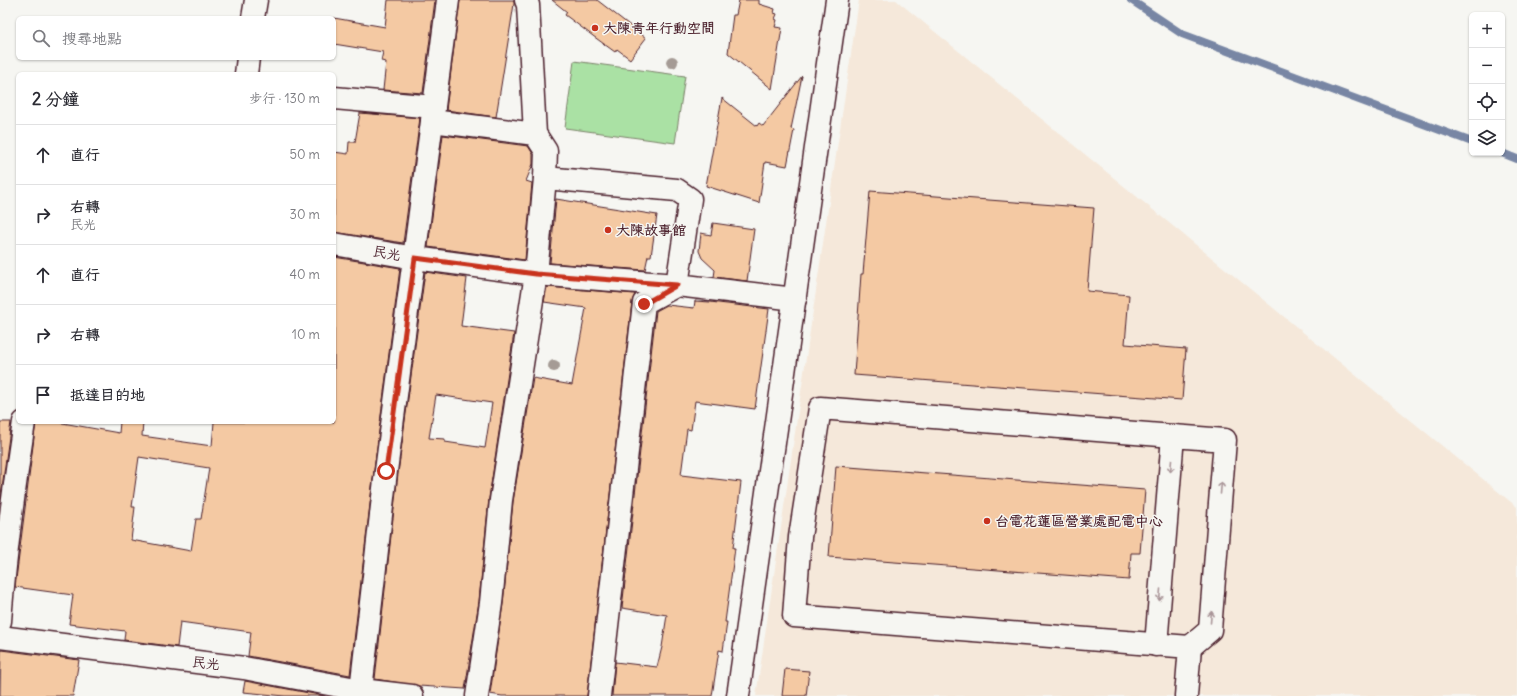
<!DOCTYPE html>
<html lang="zh-TW">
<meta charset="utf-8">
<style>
body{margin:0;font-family:Delius,"LXGW WenKai TC",sans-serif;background:#f2f2f3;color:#2b2b33}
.controls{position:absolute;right:12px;top:12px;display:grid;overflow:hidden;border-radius:6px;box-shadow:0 1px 3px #0004}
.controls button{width:36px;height:36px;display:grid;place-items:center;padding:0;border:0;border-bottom:1px solid #e1e1e2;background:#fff;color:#2b2b33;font:20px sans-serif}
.stop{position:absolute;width:12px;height:12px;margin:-9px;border:3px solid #c8321e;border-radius:50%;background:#fff}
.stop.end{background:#c8321e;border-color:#fff;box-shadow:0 1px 4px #0008}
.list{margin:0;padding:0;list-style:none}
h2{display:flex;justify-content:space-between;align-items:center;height:52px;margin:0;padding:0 16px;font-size:17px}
h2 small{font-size:13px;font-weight:400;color:#7c7c81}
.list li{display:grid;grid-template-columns:26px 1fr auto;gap:12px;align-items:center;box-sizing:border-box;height:60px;padding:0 16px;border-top:1px solid #e1e1e2}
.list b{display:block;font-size:15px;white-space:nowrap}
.list p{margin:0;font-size:13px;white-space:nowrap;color:#7c7c81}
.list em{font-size:13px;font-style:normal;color:#7c7c81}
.icon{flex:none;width:22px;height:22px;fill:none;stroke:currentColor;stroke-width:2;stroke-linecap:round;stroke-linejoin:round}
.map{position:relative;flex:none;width:1517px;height:696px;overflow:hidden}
.search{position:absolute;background:#fff;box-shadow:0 1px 3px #0004;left:16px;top:16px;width:320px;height:44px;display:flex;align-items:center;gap:10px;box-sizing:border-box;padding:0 14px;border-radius:6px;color:#7c7c81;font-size:15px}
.panel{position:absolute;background:#fff;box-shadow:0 1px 3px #0004;left:16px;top:72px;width:320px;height:352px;border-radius:6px}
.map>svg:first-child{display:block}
.built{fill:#f5e8da}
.green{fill:#aae1a4;stroke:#7a8068}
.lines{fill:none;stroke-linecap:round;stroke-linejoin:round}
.stream{stroke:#7886a4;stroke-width:8}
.building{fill:#f4c9a3;stroke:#4a1f2b;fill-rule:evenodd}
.minor-casing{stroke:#4a1f2b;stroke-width:25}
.minor{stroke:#f6f6f2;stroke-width:22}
.tree{fill:#a59b95}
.oneway{stroke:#a99598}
.route{stroke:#c8321e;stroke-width:5}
.poi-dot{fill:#c8321e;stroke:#f6f6f2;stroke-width:1.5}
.labels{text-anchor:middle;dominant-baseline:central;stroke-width:3;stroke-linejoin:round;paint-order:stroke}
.poi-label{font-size:14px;font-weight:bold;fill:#4a1f2b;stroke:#f6f6f2;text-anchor:start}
.street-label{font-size:14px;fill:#4a1f2b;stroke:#f6f6f2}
</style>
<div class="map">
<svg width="1517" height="696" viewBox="0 0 1517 696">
<rect width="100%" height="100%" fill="#f6f6f2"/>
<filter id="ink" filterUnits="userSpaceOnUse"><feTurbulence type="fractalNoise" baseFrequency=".025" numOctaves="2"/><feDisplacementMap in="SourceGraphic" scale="8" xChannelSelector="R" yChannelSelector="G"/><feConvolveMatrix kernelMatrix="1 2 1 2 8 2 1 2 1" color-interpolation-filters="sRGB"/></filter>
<g filter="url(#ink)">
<path class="built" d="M859 0H896L1517 507V696H756Z"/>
<path class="green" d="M574 61 685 76 675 143 565 128Z"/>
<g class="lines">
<g class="stream">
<path d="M1131 0 1182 34 1472 142"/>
<path d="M1502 153 1517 159"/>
</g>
</g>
<g class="building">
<path d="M388 0H435L423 93 383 90 386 62 381 61 383 52 334 44V18L385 27Z"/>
<path d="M460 0H514V4L496 117 446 110Z"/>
<path d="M552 0H597L646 38 630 59 617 49 615 52 593 36 565 15 567 12Z"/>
<path d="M739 0H759V4L775 9 774 13 777 14 775 19 777 20 775 27 782 28 772 89 728 53 733 15H736Z"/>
<path d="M802 76 791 129 794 130 787 166 765 162 759 203 706 186 722 98 757 126 759 123 763 126Z"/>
<path d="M360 113 420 118 403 243 334 232V152L348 154 349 142H355Z"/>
<path d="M443 135 528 146 533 154V164L526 181 532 183 525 260 428 247Z"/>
<path d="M870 191 1094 208 1087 291 1129 295 1125 344 1186 349 1182 400 854 375 861 274H863Z"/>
<path d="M556 199 657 215 651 256H648L645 270 550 263Z"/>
<path d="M713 223 754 229 747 281 714 277 715 270 702 258 699 251 701 233 711 235Z"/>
<path d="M334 257 400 268 374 470 350 675 248 656 251 632 180 622 177 647 124 640 125 631 69 624 73 595 15 587 36 422H57L119 433 120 422H143L142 436 212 446 214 422H334ZM139 457 209 468 201 519H196L191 551 131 540 135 507H132Z"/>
<path d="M425 272 467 278 461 326 514 333 489 498 479 601 465 689 419 686 375 679 398 473ZM436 395 492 403 485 448 445 442V439L429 438Z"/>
<path d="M547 287 635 294 632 302 587 696H502L490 694 503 604 513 502 533 378 572 385 586 308 544 302Z"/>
<path d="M695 301 710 302 769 309 755 409 695 401 691 430 687 429 681 475 741 482 733 548H735L725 622H727L723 651 719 650 712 696H612L615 662 657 667 662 647 667 615 622 608 656 311 667 305 694 308Z"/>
<path d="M0 422H11L0 502Z"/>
<path d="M836 466 1145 490 1140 553H1131L1129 580 829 557Z"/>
<path d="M1 650 79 660 73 696H0Z"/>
<path d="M785 669 809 671 806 696H782Z"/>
<path d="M245 681 325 696H285L243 692Z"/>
</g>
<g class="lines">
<defs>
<g id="minor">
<path d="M526 0 528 5 535 134 546 151 545 178 677 190 690 199 677 285 795 299"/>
<path d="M253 18 256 0"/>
<path d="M246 74 248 58"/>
<path d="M334 98 434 107"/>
<path d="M432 121 535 134"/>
<path d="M334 244 415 258 536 274 677 285 644 303 599 696"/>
<path d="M1173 436 820 408 800 537 794 616 1190 647 1186 696"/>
<path d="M0 621C5 554 14 488 24 422"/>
<path d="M0 637 244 668 361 690 412 696"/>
<path d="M1156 645 1173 436 1225 440 1210 630 1190 647"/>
<path d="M361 690 386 471 448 0"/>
<path d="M477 696 491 603 501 500 536 274 545 178"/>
<path d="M738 696 837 0"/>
</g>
</defs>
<use href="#minor" class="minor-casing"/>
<use href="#minor" class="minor"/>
</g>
<g class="tree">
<circle cx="672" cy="62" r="6"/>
<circle cx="554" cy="366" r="6"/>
</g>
<defs><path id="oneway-shaft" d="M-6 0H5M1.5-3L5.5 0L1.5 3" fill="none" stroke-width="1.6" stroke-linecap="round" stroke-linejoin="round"/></defs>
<g class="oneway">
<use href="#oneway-shaft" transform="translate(1171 466) rotate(95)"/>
<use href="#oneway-shaft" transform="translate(1221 488) rotate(-85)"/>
<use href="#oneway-shaft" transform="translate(1160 595) rotate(95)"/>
<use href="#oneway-shaft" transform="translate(1211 617) rotate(-85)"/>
</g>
</g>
<g class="lines" filter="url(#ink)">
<path class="route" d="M386 471 415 258 536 274 677 285 644 304"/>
</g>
<g class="poi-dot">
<circle cx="595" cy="28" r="4"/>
<circle cx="608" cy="230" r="4"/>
<circle cx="987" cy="521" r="4"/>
</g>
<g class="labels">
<g class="poi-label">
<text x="603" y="28">大陳青年行動空間</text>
<text x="616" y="230">大陳故事館</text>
<text x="995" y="521">台電花蓮區營業處配電中心</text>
</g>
<g class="street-label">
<text transform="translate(387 253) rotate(10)">民光</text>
<text transform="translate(206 663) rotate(7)">民光</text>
</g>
</g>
</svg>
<div class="controls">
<button>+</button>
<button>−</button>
<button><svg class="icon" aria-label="locate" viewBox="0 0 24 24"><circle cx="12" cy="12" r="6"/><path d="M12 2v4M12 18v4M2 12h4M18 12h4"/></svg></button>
<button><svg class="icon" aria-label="layers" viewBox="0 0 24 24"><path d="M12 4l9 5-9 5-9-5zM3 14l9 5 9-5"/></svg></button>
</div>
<div class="stop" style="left:386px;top:471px"></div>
<div class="stop end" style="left:644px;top:304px"></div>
<div class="search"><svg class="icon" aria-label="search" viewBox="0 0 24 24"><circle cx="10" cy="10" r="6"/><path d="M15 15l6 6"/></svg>搜尋地點</div>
<section class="panel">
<h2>2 分鐘<small>步行 · 130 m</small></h2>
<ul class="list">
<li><svg class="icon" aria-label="ahead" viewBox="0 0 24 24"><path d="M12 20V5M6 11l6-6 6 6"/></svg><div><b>直行</b></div><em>50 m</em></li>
<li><svg class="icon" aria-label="right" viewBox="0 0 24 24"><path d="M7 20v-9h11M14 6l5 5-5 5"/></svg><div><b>右轉</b><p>民光</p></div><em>30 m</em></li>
<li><svg class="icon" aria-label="ahead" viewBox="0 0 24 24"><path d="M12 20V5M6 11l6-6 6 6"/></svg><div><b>直行</b></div><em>40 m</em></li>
<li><svg class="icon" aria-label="right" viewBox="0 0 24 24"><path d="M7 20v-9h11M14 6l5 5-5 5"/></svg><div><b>右轉</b></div><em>10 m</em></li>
<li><svg class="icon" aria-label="arrive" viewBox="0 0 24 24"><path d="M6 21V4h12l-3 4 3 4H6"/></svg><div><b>抵達目的地</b></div></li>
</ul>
</section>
</div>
